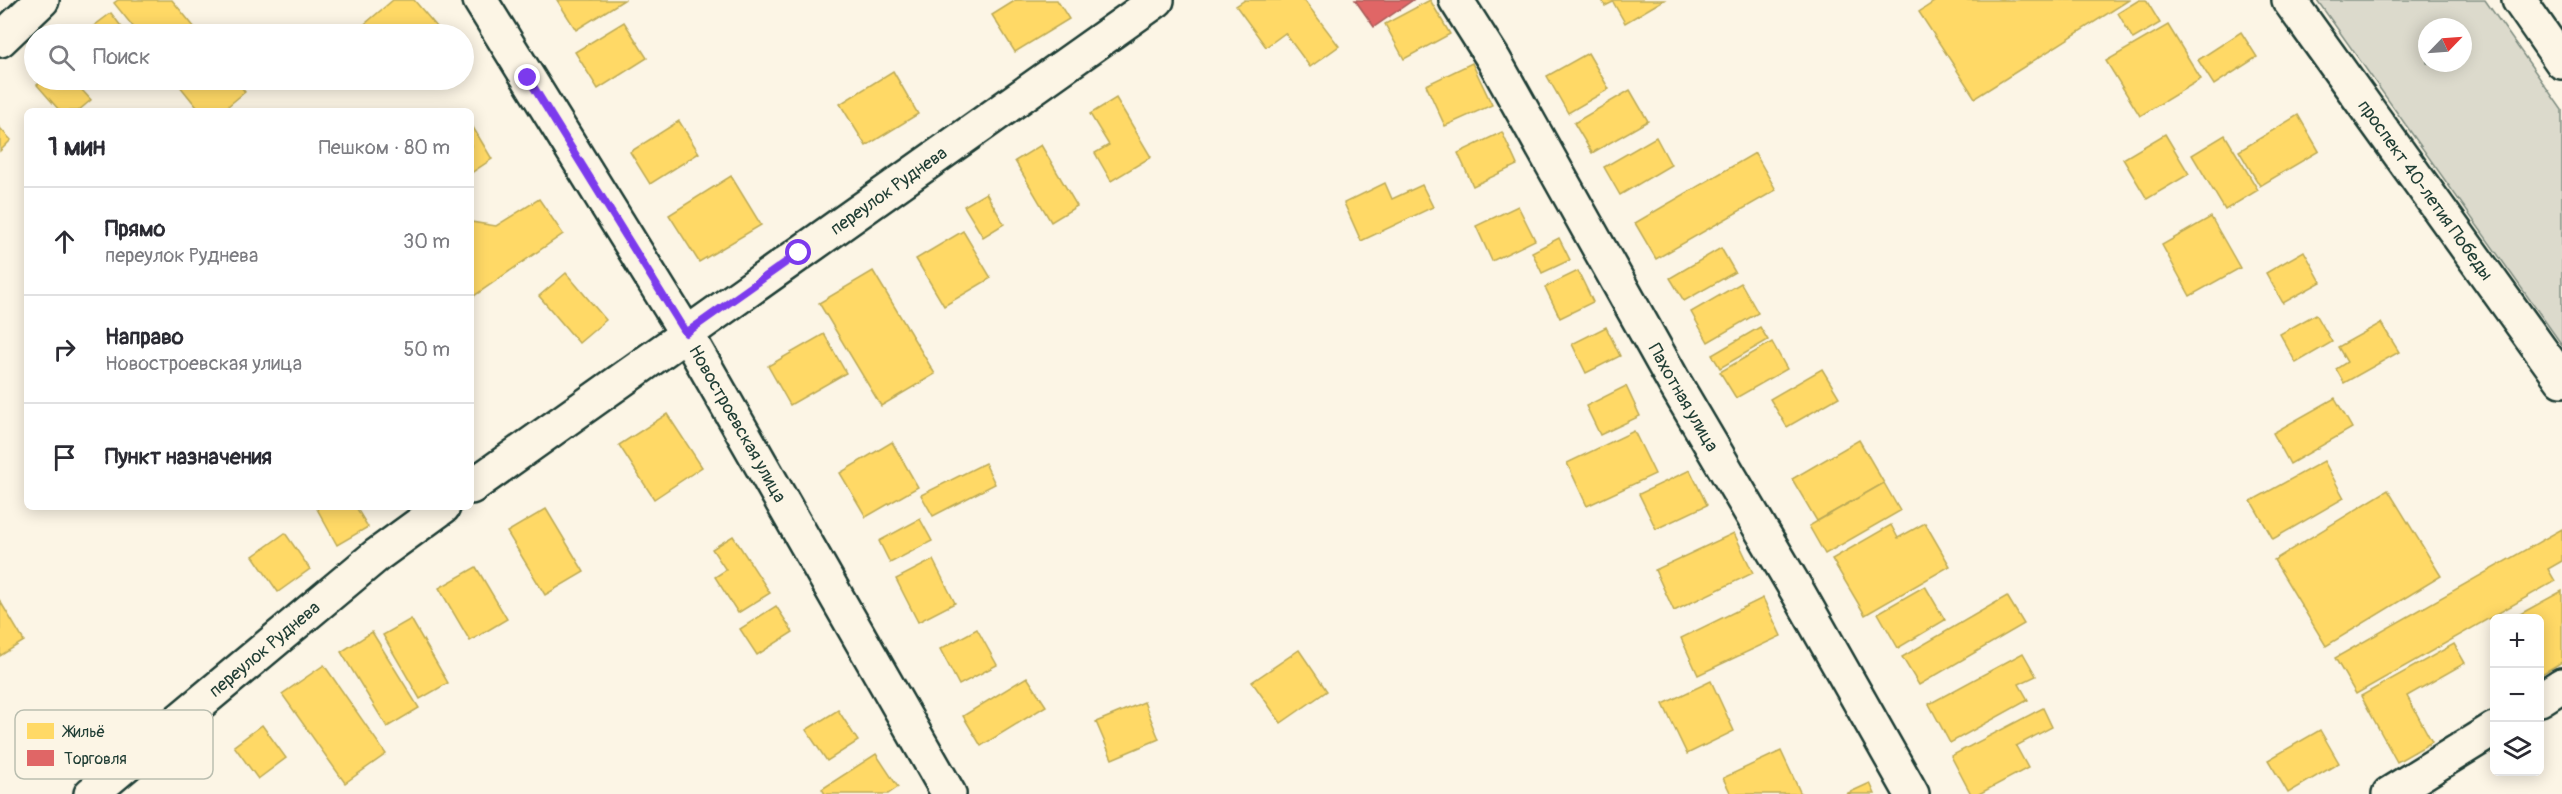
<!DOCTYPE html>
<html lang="ru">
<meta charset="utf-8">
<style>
body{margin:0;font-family:Pangolin,sans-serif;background:#f2f2f3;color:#2b2b33}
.controls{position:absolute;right:18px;bottom:18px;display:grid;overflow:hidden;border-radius:9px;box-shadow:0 3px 15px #0003}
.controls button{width:54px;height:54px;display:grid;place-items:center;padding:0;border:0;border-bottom:2px solid #e1e1e2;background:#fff;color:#2b2b33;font:30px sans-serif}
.compass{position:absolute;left:2418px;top:18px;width:54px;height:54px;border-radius:50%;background:#fff;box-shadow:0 3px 15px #0003;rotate:65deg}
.stop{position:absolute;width:18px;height:18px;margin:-14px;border:4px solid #7c3aed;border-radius:50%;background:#fff}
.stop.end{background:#7c3aed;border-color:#fff;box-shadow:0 2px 6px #0008}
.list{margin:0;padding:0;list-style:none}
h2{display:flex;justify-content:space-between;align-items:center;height:78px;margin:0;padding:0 24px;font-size:26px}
h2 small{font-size:20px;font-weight:400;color:#7c7c81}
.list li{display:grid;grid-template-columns:39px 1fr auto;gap:18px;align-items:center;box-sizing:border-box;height:108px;padding:0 24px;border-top:2px solid #e1e1e2}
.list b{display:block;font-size:22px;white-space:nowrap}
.list p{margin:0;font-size:20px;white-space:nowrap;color:#7c7c81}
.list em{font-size:20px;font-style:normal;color:#7c7c81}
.icon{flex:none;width:33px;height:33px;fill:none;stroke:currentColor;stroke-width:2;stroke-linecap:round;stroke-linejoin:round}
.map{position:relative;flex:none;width:2562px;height:794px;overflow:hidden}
.search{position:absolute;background:#fff;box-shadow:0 3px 15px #0003;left:24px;top:24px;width:450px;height:66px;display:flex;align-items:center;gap:15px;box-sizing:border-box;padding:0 21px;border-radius:33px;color:#7c7c81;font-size:22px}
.panel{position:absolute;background:#fff;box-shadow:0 3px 15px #0003;left:24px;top:108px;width:450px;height:402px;border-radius:9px}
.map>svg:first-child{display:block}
.green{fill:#dcdacc;stroke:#7e8c80;stroke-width:1.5;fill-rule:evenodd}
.homes{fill:#ffd966;stroke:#bcaa57;stroke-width:1.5}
.shops{fill:#e06666;stroke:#a65a57;stroke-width:1.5}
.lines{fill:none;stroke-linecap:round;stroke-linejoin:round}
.minor-casing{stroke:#1f3d34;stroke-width:38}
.secondary-casing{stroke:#1f3d34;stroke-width:38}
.minor{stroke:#fcf5e5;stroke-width:33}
.secondary{stroke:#fcf5e5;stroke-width:33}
.route{stroke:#7c3aed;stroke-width:8}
.labels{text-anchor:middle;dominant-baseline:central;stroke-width:6;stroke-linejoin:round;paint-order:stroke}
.street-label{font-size:18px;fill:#1f3d34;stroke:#fcf5e5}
.key{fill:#fcf5e5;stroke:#babeb0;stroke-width:1.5}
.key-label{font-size:16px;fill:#1f3d34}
</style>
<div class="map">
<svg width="2562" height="794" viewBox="0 0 2562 794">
<rect width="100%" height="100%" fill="#fcf5e5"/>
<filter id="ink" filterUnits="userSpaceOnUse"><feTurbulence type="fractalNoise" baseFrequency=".0167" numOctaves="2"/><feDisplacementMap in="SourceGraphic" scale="12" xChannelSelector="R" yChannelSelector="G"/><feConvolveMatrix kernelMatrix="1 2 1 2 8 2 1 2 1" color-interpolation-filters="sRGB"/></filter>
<g filter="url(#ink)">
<path class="green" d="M2317 0H2485L2562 110V345ZM2427 27H2463V63H2427Z"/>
<g class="homes">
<path d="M118 0H172L200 34H139L114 3Z"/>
<path d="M393 0H414L443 34H366L360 28Z"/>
<path d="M557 0H624L576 30Z"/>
<path d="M1016 0H1057L1069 19 1015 52 992 15Z"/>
<path d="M1245 0H1304L1339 46 1310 67 1285 33 1266 47 1236 6Z"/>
<path d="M1430 0 1450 34 1404 59 1385 24Z"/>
<path d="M1602 0H1664L1625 23 1613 2 1605 6Z"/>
<path d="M1937 0H2129L1975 98 1919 12Z"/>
<path d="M2139 0H2146L2160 23 2133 39 2118 13Z"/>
<path d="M111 13 127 34H83Z"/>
<path d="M624 22 647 58 598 89 575 52Z"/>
<path d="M2168 25 2201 79 2140 116 2106 61Z"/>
<path d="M2241 32 2257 57 2214 85 2198 60Z"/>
<path d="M1588 53 1609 89 1568 113 1547 76Z"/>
<path d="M1472 63 1492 105 1445 126 1426 85Z"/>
<path d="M893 71 918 114 866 146 840 104Z"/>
<path d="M44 80H73L91 100 78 111H60L37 85Z"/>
<path d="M175 80H236L245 92 222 111H200Z"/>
<path d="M1630 90 1648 121 1592 153 1574 123Z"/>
<path d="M1116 98 1151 157 1111 181 1095 153 1109 145 1090 114Z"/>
<path d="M2298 115 2319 151 2260 186 2239 151Z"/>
<path d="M679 121 699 153 650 184 630 152Z"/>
<path d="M471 124 492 159 471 173Z"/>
<path d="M0 128 11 140 0 151Z"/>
<path d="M1502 132 1517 165 1473 186 1458 153Z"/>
<path d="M2165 134 2189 174 2147 199 2123 159Z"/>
<path d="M2225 135 2258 190 2225 210 2192 155Z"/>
<path d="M1656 137 1671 165 1620 195 1604 167Z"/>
<path d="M1041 145 1077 206 1051 222 1015 161Z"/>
<path d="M1755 153 1776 190 1656 259 1635 223Z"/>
<path d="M731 176 761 225 699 262 669 215Z"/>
<path d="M1385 183 1392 199 1422 185 1433 207 1361 241 1344 203Z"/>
<path d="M986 193 1004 224 983 237 964 206Z"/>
<path d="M539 199 563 234 471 298V222L496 226Z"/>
<path d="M1518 206 1535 240 1492 261 1476 226Z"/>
<path d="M2211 217 2240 268 2190 296 2162 245Z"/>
<path d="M963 231 991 278 944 306 916 259Z"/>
<path d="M1559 238 1570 260 1542 273 1532 252Z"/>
<path d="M1721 248 1735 272 1684 301 1670 278Z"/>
<path d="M2304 251 2321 282 2283 303 2266 273Z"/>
<path d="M873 271 935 374 881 406 819 303Z"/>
<path d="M1578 271 1593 302 1560 318 1545 287Z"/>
<path d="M566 273 606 320 579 343 539 296Z"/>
<path d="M1741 283 1758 313 1708 342 1691 312Z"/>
<path d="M2316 314 2332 342 2296 363 2280 334Z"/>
<path d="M2381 323 2399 352 2344 383 2336 369 2347 362 2338 347Z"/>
<path d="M1606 327 1620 356 1586 373 1572 344Z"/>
<path d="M1760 327 1768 340 1720 368 1712 355Z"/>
<path d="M824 334 846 373 790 405 768 366Z"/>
<path d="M1772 342 1787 369 1736 398 1720 372Z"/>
<path d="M1822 369 1839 397 1787 427 1770 399Z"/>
<path d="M1626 386 1640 416 1600 435 1586 406Z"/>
<path d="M2335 398 2352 428 2290 464 2273 433Z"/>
<path d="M667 414 702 467 654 499 619 445Z"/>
<path d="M1634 431 1655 474 1587 506 1567 463Z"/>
<path d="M1859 440 1884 483 1817 521 1792 479Z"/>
<path d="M892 442 918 487 866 517 840 473Z"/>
<path d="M2324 461 2344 498 2273 539 2251 501Z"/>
<path d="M985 463 995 484 933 516 921 495Z"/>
<path d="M1690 470 1707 505 1656 529 1639 494Z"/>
<path d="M1884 483 1900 511 1825 554 1809 526Z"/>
<path d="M2388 490 2441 576 2326 646 2274 560Z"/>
<path d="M316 507H356L368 527 337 545Z"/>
<path d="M546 509 584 572 545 595 507 532Z"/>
<path d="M920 519 932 541 890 563 879 541Z"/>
<path d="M1925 523 1950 566 1865 615 1832 559 1891 525 1898 538Z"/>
<path d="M2562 529V561L2548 569 2555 581 2356 694 2335 658Z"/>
<path d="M285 533 310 569 278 592 253 556Z"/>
<path d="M1734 533 1753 573 1674 611 1655 570Z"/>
<path d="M733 536 770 593 738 613 715 577 726 570 712 549Z"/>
<path d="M933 560 955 603 918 622 896 579Z"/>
<path d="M476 567 507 619 470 641 439 588Z"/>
<path d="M1925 586 1945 620 1898 648 1878 613Z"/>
<path d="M2562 591V662L2540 675V618H2513Z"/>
<path d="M2007 596 2024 624 1919 685 1902 657Z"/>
<path d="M1763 598 1781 636 1698 675 1681 638Z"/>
<path d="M0 601 24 641 0 656Z"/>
<path d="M776 606 793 632 757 655 740 629Z"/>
<path d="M411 619 448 683 420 699 383 635Z"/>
<path d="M977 629 997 665 959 685 940 649Z"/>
<path d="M372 632 419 708 387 727 341 652Z"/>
<path d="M2454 644 2465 663 2407 696 2432 742 2397 762 2361 696Z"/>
<path d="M1299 650 1327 691 1281 723 1252 682Z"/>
<path d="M2023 653 2036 676 2019 684 2028 700 1950 743 1929 704Z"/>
<path d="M324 665 386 754 345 783 282 694Z"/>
<path d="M1027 677 1046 706 981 746 963 716Z"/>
<path d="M1711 681 1734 731 1687 754 1663 704Z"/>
<path d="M1144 702 1159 739 1112 759 1096 722Z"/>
<path d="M2043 708 2052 727 2016 746 2028 768 1979 794H1971L1951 756Z"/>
<path d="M838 710 858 741 827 761 806 730Z"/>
<path d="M262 725 286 758 258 779 234 746Z"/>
<path d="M2320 730 2339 763 2288 793 2268 760Z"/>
<path d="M1781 751 1801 794H1731L1723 778Z"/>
<path d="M876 754 898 787 888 794H825L822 789Z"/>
<path d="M1870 783 1875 794H1846Z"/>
</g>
<path class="shops" d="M1355 0H1413L1374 27Z"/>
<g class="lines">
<defs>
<g id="minor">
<path id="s1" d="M480 0 686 333 949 794"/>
<path id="s2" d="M1456 0 1494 60 1674 382 1799 594 1912 794"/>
<path d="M0 40 42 0"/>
<path id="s3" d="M471 487 1157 0"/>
<path d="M2540 699 2562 685"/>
<path id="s4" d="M91 794 377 555 443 507"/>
<path d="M2389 794 2494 729"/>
</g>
<g id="secondary">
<path id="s5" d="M2289 0 2562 380"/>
<path d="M2519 0 2562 62"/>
</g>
</defs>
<use href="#minor" class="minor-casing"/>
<use href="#secondary" class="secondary-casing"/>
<use href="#minor" class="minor"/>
<use href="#secondary" class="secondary"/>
</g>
</g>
<g class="lines" filter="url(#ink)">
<path class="route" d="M528 78 686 333 799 253"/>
</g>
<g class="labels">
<g class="street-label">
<text stroke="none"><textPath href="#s5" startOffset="234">проспект 40-летия Победы</textPath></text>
<text stroke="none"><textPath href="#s3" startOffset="512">переулок Руднева</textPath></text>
<text stroke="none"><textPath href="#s2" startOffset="458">Пахотная улица</textPath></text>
<text stroke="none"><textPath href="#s1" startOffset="496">Новостроевская улица</textPath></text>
<text stroke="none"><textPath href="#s4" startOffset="226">переулок Руднева</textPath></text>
</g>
</g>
<rect x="15" y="710" width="198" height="69" rx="9" class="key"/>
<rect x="27" y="723" width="27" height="16" fill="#ffd966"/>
<rect x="27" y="750" width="27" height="16" fill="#e06666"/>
<g class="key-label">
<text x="64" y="737">Жильё</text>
<text x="64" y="764">Торговля</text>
</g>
</svg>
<div class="controls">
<button>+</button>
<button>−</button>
<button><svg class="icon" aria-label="layers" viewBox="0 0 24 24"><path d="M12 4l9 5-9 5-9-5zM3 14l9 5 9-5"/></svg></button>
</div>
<svg class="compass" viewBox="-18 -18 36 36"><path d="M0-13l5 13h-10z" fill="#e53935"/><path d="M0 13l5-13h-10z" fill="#7c7c81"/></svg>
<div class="stop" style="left:799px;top:253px"></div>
<div class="stop end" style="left:528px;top:78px"></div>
<div class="search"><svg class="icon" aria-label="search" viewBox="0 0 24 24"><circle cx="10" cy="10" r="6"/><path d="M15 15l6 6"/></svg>Поиск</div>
<section class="panel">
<h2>1 мин<small>Пешком · 80 m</small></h2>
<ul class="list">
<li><svg class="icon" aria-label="ahead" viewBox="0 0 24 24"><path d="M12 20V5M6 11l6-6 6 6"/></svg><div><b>Прямо</b><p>переулок Руднева</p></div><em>30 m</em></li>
<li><svg class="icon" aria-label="right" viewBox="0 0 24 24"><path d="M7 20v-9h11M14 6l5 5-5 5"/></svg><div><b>Направо</b><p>Новостроевская улица</p></div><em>50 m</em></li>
<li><svg class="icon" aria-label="arrive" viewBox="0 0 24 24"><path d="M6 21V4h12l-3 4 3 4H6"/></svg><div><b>Пункт назначения</b></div></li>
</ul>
</section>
</div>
